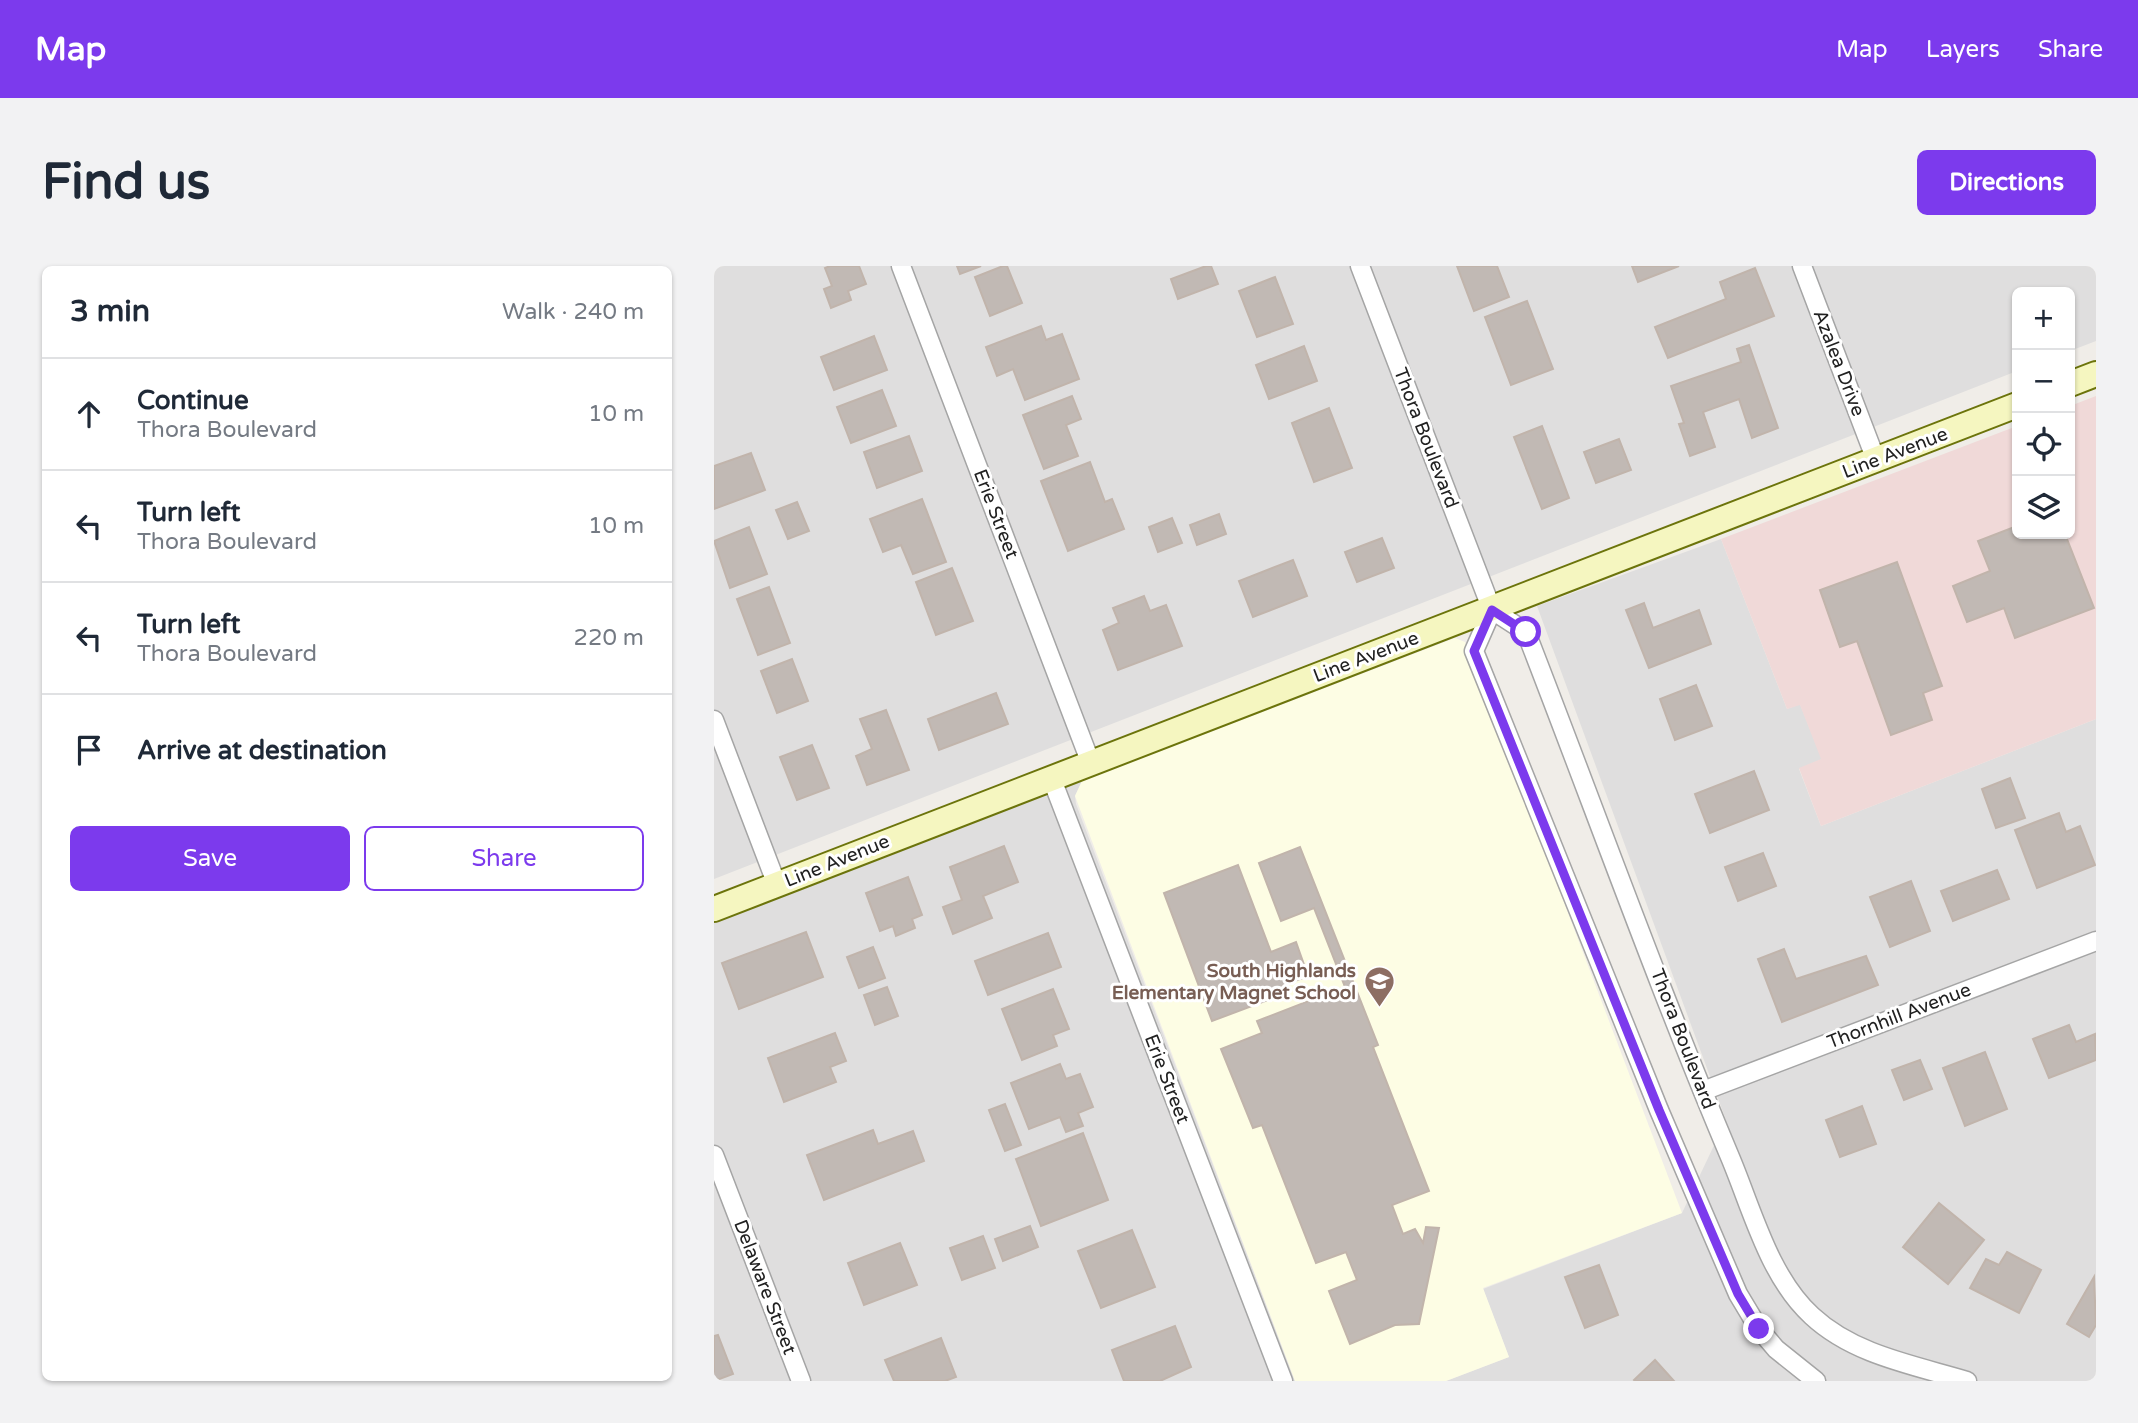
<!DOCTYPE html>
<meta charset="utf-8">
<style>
body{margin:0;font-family:"Varela Round",sans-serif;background:#f2f2f3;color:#1f2937}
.controls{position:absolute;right:21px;top:21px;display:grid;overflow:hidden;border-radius:10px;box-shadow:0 2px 5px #0004}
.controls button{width:63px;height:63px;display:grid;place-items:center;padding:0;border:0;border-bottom:2px solid #e0e1e3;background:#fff;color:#1f2937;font:35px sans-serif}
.stop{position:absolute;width:21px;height:21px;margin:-16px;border:5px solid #7c3aed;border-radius:50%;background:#fff}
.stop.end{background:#7c3aed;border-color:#fff;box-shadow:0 2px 7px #0008}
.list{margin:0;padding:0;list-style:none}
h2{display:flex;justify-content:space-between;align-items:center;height:91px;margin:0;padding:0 28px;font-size:30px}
h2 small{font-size:23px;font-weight:400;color:#747a83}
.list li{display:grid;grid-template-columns:46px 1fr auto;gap:21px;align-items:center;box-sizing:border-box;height:112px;padding:0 28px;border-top:2px solid #e0e1e3}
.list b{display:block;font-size:26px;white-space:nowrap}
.list p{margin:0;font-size:23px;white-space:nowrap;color:#747a83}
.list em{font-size:23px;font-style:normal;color:#747a83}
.actions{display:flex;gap:14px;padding:21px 28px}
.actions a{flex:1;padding:16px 0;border:2px solid #7c3aed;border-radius:10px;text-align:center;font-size:24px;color:#7c3aed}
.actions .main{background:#7c3aed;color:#fff}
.icon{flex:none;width:38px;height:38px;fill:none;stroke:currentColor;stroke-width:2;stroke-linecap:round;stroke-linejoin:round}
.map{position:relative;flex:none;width:1382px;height:1115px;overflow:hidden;border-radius:10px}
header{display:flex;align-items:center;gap:42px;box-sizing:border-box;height:98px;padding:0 35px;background:#7c3aed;color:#fff}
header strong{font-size:33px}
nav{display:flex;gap:38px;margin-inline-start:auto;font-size:24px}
.intro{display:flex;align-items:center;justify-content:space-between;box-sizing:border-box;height:168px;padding:0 42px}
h1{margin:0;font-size:49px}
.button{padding:18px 32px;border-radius:10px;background:#7c3aed;color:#fff;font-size:24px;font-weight:700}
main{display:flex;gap:42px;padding:0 42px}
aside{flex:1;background:#fff;border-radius:10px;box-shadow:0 2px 5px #0004}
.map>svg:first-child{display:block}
.residential{fill:#dfdede}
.commercial{fill:#f0d9d8}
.education{fill:#fdfde4}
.building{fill:#c1b9b4;stroke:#c1b4ab;stroke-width:2}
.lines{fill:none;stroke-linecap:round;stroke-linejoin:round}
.street-casing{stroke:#a5a5a5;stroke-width:21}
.secondary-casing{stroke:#6c740b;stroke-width:28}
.street{stroke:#fff;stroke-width:18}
.secondary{stroke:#f5f6c0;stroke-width:24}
.route{stroke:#7c3aed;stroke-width:9}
.labels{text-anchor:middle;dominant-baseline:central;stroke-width:6;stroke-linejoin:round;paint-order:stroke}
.street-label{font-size:19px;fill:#212121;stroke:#fff}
.education-label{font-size:19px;font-weight:bold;fill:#785e54;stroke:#fff;text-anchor:end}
</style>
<header>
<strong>Map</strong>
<nav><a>Map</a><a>Layers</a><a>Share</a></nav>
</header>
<div class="intro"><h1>Find us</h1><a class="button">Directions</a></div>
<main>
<aside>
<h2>3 min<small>Walk · 240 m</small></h2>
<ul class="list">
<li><svg class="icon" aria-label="ahead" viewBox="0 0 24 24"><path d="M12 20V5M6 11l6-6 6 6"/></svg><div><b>Continue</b><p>Thora Boulevard</p></div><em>10 m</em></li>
<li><svg class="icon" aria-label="left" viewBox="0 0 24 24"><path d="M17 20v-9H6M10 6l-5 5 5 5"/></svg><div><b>Turn left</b><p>Thora Boulevard</p></div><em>10 m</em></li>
<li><svg class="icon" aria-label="left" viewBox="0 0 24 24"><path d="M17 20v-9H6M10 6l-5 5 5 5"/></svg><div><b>Turn left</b><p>Thora Boulevard</p></div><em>220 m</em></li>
<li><svg class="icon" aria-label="arrive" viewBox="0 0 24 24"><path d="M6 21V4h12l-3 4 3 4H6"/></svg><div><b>Arrive at destination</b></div></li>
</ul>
<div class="actions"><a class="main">Save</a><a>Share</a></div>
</aside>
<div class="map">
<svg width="1382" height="1115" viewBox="0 0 1382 1115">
<rect width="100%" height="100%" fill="#f0ede8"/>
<g class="residential">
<path d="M0 0H1382V75L1356 85V26H1303V105L0 613Z"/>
<path d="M1007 273 1073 443 1086 438 1108 493 1085 503 1107 560 1382 453V1115H732L795 1091 769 1023 968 947 1012 854 823 340Z"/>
<path d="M368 515 361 530 362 538 581 1115H0V655Z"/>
</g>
<path class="commercial" d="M1382 130V453L1107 560 1085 502 1107 493 1086 439 1073 443 1007 273 1303 160V268H1356V140Z"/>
<path class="education" d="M741 372 751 376 968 947 769 1022 795 1091 732 1115H581L361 530 368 515Z"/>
<g class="building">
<path d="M116 0H145L152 18 134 25 137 34 117 42 110 23 118 20 111 2Z"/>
<path d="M243 0H267L246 8Z"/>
<path d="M289 0H293L308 37 276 50 261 11Z"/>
<path d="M492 0H497L504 18 464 33 457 13Z"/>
<path d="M743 0H783L795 31 760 45Z"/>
<path d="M918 0H965L924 16Z"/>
<path d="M1041 2 1060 50 954 92 941 61 1012 33 1006 16Z"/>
<path d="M561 11 579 58 543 71 525 25Z"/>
<path d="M813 35 839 103 797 119 771 51Z"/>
<path d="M327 60 332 74 348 68 365 113 311 134 299 103 283 110 272 81Z"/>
<path d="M160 70 173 104 120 124 107 91Z"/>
<path d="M1035 79 1064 162 1038 172 1025 133 989 146 1001 181 976 190 965 158 970 157 957 120 1027 96 1023 83Z"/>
<path d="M590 80 603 115 555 133 542 99Z"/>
<path d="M168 124 182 160 137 177 123 141Z"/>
<path d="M358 130 367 153 352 159 364 190 330 203 309 149Z"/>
<path d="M615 142 638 202 600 216 578 157Z"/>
<path d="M828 160 855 232 828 243 800 171Z"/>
<path d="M195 170 208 205 163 222 150 186Z"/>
<path d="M905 173 917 204 882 217 870 186Z"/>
<path d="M37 187 51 224 0 243V200Z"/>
<path d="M376 196 391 236 398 233 410 263 354 285 327 215Z"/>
<path d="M208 233 232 296 199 308 187 279 169 286 156 253Z"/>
<path d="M83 236 95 265 74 273 62 244Z"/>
<path d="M505 248 512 268 483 279 476 259Z"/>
<path d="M458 252 468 277 444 286 435 261Z"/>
<path d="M1303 260V268H1351L1380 342 1301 372 1290 342 1253 356 1239 320 1276 305 1264 275Z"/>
<path d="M35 261 53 308 16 322 0 275Z"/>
<path d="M668 272 680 302 643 316 631 286Z"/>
<path d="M579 294 593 330 539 351 525 315Z"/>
<path d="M1183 296 1228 420 1209 427 1218 454 1177 469 1143 375 1126 381 1106 324Z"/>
<path d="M238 302 259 355 222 369 202 316Z"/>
<path d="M55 321 76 377 44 389 23 333Z"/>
<path d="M430 330 436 345 452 339 468 380 404 404 389 364 405 357 399 342Z"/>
<path d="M930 337 939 362 985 344 997 378 935 402 912 344Z"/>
<path d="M78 393 94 435 63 447 47 405Z"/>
<path d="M982 419 998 460 961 474 946 433Z"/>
<path d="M282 427 294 458 225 484 214 453Z"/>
<path d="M172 444 195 504 153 519 142 490 158 483 146 453Z"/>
<path d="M98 479 115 522 83 534 66 491Z"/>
<path d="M1040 505 1055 544 996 567 981 528Z"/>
<path d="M1296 512 1311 552 1282 562 1268 523Z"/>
<path d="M1345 547 1352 566 1366 560 1381 599 1323 622 1301 564Z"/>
<path d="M290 580 304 616 269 630 278 652 239 668 229 641 248 634 236 601Z"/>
<path d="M586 581 664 779 659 781 715 925 678 939 689 968 701 963 709 977 712 961 725 962 705 1058 681 1059 636 1078 615 1025 643 1014 632 986 602 997 548 859 539 862 507 783 548 767 543 755 631 721 600 642 567 655 545 597Z"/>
<path d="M1049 587 1062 620 1024 635 1011 601Z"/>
<path d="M524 599 557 686 582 676 594 710 568 720 570 728 498 755 450 627Z"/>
<path d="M1283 604 1295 633 1239 655 1227 625Z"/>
<path d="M194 611 208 649 198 653 201 662 182 670 179 660 166 665 152 627Z"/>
<path d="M1197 615 1216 665 1176 681 1156 631Z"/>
<path d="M92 666 109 711 25 743 8 697Z"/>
<path d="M334 667 347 701 274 729 261 695Z"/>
<path d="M159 681 171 712 145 722 133 691Z"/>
<path d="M1070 683 1082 713 1152 690 1164 719 1068 756 1044 693Z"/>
<path d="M173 721 184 750 161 759 150 729Z"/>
<path d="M339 723 355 763 339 769 343 780 308 794 288 743Z"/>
<path d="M1355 759 1362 776 1381 768 1382 794 1335 812 1319 773Z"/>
<path d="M121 767 132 795 116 801 122 816 70 836 54 792Z"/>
<path d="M1271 786 1293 843 1251 860 1229 802Z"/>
<path d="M1206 794 1218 823 1190 834 1178 804Z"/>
<path d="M346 798 352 813 366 808 379 841 364 847 369 860 352 866 346 851 315 863 297 817Z"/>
<path d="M291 838 307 879 291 885 275 844Z"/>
<path d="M1148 840 1162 878 1126 891 1112 854Z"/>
<path d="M159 864 164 878 199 865 210 895 110 934 93 889Z"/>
<path d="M369 867 394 934 327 960 302 893Z"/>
<path d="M1225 937 1270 974 1234 1018 1189 981Z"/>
<path d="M316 960 324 981 289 995 281 973Z"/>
<path d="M418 964 441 1021 387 1042 364 985Z"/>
<path d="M269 970 281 1002 248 1014 236 982Z"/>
<path d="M186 977 203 1019 150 1039 134 997Z"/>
<path d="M1293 986 1327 1004 1305 1047 1256 1022 1272 993 1285 999Z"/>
<path d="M885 999 904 1049 871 1062 851 1011Z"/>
<path d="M1380 1011 1382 1059 1375 1071 1353 1058Z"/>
<path d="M461 1060 477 1101 446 1115H410L398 1084Z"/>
<path d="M4 1069 19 1108 0 1115V1070Z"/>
<path d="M227 1072 242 1111 231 1115H180L171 1094Z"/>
<path d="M941 1094 960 1115H921L920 1114Z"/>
</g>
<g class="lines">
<defs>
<g id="street">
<path d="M187 0 376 495"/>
<path d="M646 0 778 344 812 366C880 541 943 718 1016 891 1038 943 1055 1011 1098 1050 1140 1089 1200 1099 1253 1115"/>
<path d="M1088 0 1162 194"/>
<path d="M778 344 760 385 945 844 1024 1028 1045 1063 1062 1083 1102 1115"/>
<path d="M0 454 63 619"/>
<path d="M337 511 569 1115"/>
<path d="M989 825 1382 675"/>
<path d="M0 889 87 1115"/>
</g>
<g id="secondary">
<path d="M1356 118 1382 108"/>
<path d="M0 643 1303 139"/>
</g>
</defs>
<use href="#street" class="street-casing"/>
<use href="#secondary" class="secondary-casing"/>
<use href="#street" class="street"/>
<use href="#secondary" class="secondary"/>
</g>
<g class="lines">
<path class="route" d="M812 366 778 344 760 385 945 844 1024 1028 1045 1063"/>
</g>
<defs>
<symbol id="school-pin" viewBox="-11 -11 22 30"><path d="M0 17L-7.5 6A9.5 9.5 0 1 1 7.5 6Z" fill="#8d6e63" stroke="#fff"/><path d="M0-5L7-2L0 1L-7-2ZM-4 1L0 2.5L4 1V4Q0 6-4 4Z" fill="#fff"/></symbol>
</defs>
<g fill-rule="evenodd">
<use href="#school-pin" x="648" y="698" width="35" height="47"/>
</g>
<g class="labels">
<g class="street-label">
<text transform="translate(1125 97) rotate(69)">Azalea Drive</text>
<text transform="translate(712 172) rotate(69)">Thora Boulevard</text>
<text transform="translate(1181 187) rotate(-21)">Line Avenue</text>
<text transform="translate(282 248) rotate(69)">Erie Street</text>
<text transform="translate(652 391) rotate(-21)">Line Avenue</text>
<text transform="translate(123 595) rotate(-22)">Line Avenue</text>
<text transform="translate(1185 750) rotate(-21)">Thornhill Avenue</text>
<text transform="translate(969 773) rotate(69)">Thora Boulevard</text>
<text transform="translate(453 813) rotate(69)">Erie Street</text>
<text transform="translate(51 1021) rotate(69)">Delaware Street</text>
</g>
<g class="education-label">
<text x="642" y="705">South Highlands<tspan x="642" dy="22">Elementary Magnet School</tspan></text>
</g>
</g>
</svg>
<div class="controls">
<button>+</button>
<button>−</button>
<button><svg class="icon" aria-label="locate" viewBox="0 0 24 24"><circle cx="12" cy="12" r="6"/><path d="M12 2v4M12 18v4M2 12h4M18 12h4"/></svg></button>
<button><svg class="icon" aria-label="layers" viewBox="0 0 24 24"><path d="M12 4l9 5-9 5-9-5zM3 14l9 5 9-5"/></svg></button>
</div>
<div class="stop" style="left:812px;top:366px"></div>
<div class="stop end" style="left:1045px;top:1063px"></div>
</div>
</main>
